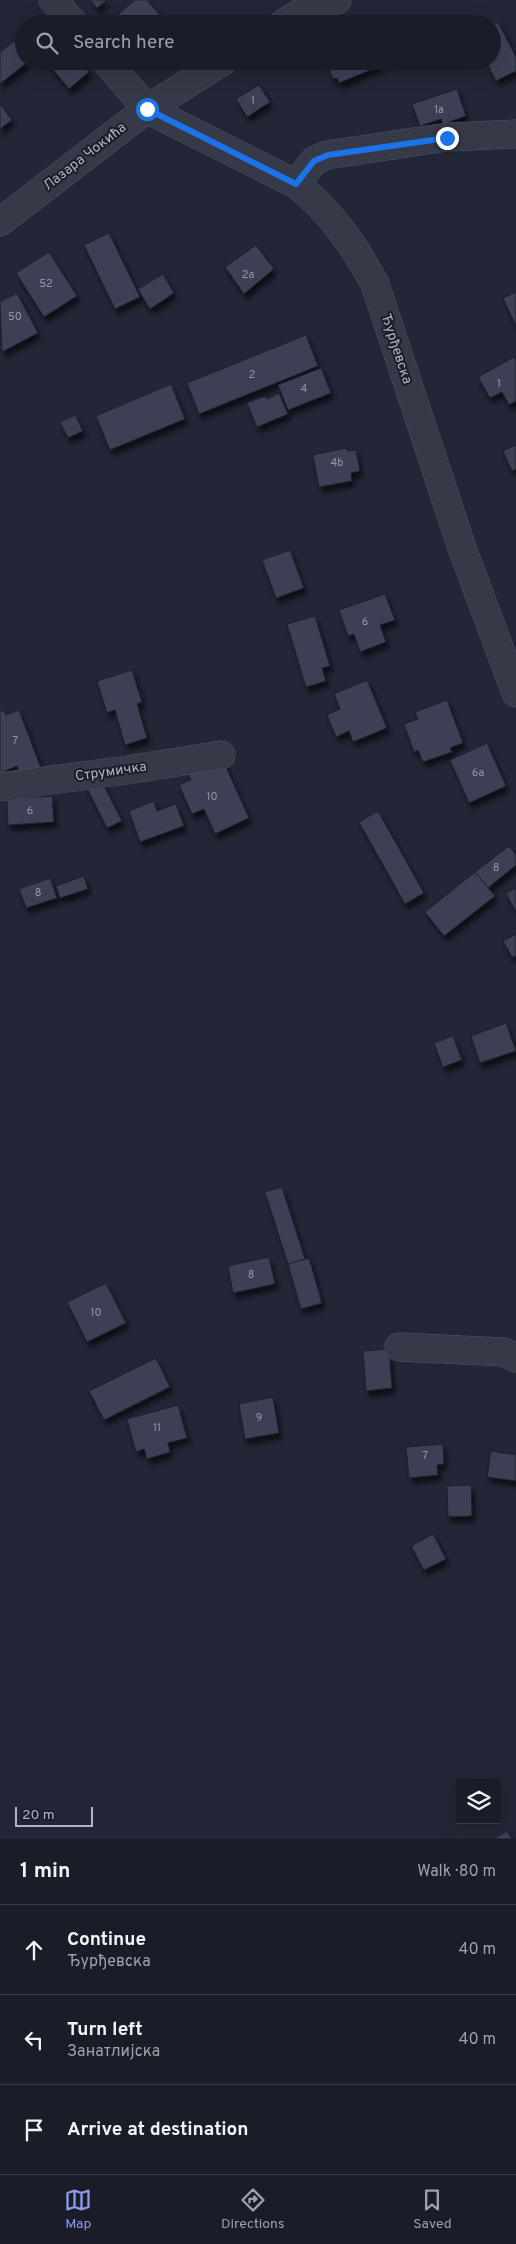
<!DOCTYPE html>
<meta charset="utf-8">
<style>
body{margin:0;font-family:Overpass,sans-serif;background:#272934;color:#f1f3f6}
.controls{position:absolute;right:15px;bottom:15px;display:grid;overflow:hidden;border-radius:0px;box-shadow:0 5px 20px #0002}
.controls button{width:45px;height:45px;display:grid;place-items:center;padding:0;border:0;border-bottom:1px solid #383a45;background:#1a1c28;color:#f1f3f6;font:25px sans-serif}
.scale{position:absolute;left:15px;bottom:12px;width:78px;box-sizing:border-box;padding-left:5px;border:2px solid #b1b3c3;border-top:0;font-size:14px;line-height:18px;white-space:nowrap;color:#b1b3c3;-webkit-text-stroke:4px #1b1e2c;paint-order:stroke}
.stop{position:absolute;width:15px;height:15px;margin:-11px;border:4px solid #1a73e8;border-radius:50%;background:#fff}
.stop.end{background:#1a73e8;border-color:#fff;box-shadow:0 1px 5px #0008}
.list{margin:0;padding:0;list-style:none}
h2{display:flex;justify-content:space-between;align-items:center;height:65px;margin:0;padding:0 20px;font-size:21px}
h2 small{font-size:16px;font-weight:400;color:#9fa1a8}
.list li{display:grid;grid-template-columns:32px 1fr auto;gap:15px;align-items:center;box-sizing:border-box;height:90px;padding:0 20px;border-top:1px solid #383a45}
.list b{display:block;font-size:19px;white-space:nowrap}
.list p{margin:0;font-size:16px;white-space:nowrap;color:#9fa1a8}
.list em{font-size:16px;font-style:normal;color:#9fa1a8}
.icon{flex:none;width:28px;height:28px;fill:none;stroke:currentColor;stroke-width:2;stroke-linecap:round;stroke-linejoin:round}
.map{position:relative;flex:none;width:516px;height:1839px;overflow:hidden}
.search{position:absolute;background:#1a1c28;box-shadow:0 5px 20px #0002;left:15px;right:15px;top:15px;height:55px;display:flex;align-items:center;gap:12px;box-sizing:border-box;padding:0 18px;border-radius:28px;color:#9fa1a8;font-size:19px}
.sheet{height:335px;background:#1a1c28}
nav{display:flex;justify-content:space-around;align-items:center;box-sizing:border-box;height:70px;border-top:1px solid #383a45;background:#1a1c28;font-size:14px;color:#9fa1a8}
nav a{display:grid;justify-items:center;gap:2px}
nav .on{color:#8b9aee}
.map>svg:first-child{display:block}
.building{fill:#3c4154;stroke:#1d202e;filter:url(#shadow)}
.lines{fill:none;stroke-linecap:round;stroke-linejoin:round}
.minor-casing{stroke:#515362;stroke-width:29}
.minor{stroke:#363947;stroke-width:28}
.route{stroke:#1a73e8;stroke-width:6}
.labels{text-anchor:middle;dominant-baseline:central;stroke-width:4;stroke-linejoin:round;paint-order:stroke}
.number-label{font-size:11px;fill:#9496a7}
.street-label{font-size:14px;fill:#b1b3c3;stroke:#1b1e2c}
</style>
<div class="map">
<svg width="516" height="1839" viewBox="0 0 516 1839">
<defs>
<filter id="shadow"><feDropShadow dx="3" dy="5.5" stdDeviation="2.5" flood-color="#0009"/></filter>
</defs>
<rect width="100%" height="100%" fill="#232636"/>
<g class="building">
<path d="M90 0H107L97 8Z"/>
<path d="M135 0H147L167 23 122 24 115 17Z"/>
<path d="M41 14 49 24H28Z"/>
<path d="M498 22 516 57V71L496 81 486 61H492V25Z"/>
<path d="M14 41 24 54V61H29L0 84V52Z"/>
<path d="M46 61H80L89 72 69 89Z"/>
<path d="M326 61H392L339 83 337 78 333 79Z"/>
<path d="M259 85 270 102 247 117 236 99Z"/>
<path d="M457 89 466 116 443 124 441 119 420 126 412 104Z"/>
<path d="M0 104 12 120 0 129Z"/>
<path d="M109 233 140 297 115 309 84 245Z"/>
<path d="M256 245 274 269 244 294 225 267Z"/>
<path d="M49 252 77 296 44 317 16 273Z"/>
<path d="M163 274 174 293 150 309 138 289Z"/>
<path d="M516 292V326L503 298Z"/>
<path d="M17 293 38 333 2 352 0 302Z"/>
<path d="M306 335 318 366 199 414 187 383Z"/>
<path d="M514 357 516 361V401L509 405 502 392 490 398 478 377Z"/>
<path d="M321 368 331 393 288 410 278 385Z"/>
<path d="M171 384 185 419 110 450 96 416Z"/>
<path d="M279 393 288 414 257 427 247 403 265 396 267 399Z"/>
<path d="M75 415 83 431 68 438 60 422Z"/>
<path d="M516 445V469L512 471 503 451Z"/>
<path d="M346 448 347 451 356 450 360 471 351 473 352 481 319 487 313 455Z"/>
<path d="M290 550 304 588 276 598 262 560Z"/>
<path d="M385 594 395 620 380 625 386 642 360 652 354 634 348 636 339 610Z"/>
<path d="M315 616 330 666 322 668 326 681 306 687 287 624Z"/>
<path d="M132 670 142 702 137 704 147 738 125 745 115 710 107 713 97 681Z"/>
<path d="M367 680 387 728 353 742 349 731 336 737 327 715 340 709 334 694Z"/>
<path d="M447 700 463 743 450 748 452 752 423 762 418 750 414 752 404 724 418 719 415 712Z"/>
<path d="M3 710 6 715 19 710 41 768 21 775 17 766 0 773V711Z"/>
<path d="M487 743 506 786 469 803 450 760Z"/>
<path d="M222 758 249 818 215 834 204 809 192 814 179 785 191 780 188 773Z"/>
<path d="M101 780 122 821 107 828 87 788Z"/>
<path d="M52 796 54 822 8 825 7 799Z"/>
<path d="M154 801 157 811 176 804 184 826 140 842 129 811Z"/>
<path d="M378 811 424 893 405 904 359 822Z"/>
<path d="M509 846 516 855V865L488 888 475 872Z"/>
<path d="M475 872 495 896 444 936 425 912Z"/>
<path d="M84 876 88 889 60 898 56 886Z"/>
<path d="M50 878 57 898 26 908 19 889Z"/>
<path d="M516 888V912L506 893Z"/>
<path d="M516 934V956L512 957 503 941Z"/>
<path d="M506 1023 516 1051 480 1063 471 1036Z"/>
<path d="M453 1036 462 1060 443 1067 434 1043Z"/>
<path d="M282 1187 305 1259 288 1264 265 1192Z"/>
<path d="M269 1257 275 1284 233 1293 228 1266Z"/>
<path d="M309 1258 322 1303 301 1309 288 1264Z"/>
<path d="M106 1283 126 1323 87 1342 67 1302Z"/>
<path d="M389 1349 392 1388 366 1391 363 1351Z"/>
<path d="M156 1358 170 1387 104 1420 89 1391Z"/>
<path d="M273 1397 279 1433 245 1439 239 1404Z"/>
<path d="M178 1405 187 1438 168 1443 170 1452 147 1459 144 1449 136 1452 127 1419Z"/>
<path d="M443 1444 444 1464 437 1465 438 1475 409 1478 406 1447Z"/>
<path d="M491 1451 516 1455V1481L487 1477Z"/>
<path d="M471 1485 472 1516 448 1517 447 1486Z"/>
<path d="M433 1534 446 1559 424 1570 411 1546Z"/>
<path d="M507 1831 512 1839H493Z"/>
</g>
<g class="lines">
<defs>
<g id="minor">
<path d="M53 0 74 24"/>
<path d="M283 24 300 13 337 0"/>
<path d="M106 61 147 109 296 184C332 213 353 244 375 284L462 548 516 693"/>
<path d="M296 184 314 161 327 155 447 137 516 134"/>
<path d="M0 222 147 109 223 61"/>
<path d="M0 787 127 770 221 755"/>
<path d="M399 1347 504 1352 516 1358"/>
</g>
</defs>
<use href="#minor" class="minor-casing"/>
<use href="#minor" class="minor"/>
</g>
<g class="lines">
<path class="route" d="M147 109 296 184 314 161 328 155 447 138"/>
</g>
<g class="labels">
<g class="number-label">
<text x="253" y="101">1</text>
<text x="439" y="110">1a</text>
<text x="248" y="275">2a</text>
<text x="46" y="284">52</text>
<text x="15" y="317">50</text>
<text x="252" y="375">2</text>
<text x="499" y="384">1</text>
<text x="304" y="389">4</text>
<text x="337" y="463">4b</text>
<text x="365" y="622">6</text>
<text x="15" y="741">7</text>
<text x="478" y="773">6a</text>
<text x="212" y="797">10</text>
<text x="30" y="811">6</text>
<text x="496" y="868">8</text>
<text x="38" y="893">8</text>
<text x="251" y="1275">8</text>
<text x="96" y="1313">10</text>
<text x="259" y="1418">9</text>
<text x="157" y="1428">11</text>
<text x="425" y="1456">7</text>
</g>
<g class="street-label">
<text transform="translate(85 157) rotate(-38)">Лазара Чокића</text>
<text transform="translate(396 349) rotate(72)">Ђурђевска</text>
<text transform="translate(111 772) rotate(-8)">Струмичка</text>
</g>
</g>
</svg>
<div class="controls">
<button><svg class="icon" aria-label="layers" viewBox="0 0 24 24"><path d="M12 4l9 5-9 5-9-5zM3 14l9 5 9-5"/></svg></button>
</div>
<div class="scale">20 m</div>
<div class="stop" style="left:147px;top:109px"></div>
<div class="stop end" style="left:447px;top:138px"></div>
<div class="search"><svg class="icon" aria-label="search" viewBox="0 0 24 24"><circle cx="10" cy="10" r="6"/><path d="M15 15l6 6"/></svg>Search here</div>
</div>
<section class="sheet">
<h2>1 min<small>Walk · 80 m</small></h2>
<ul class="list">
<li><svg class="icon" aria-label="ahead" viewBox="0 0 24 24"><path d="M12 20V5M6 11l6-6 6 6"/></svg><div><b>Continue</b><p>Ђурђевска</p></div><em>40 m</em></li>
<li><svg class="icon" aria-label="left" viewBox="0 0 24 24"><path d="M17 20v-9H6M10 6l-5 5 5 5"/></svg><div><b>Turn left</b><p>Занатлијска</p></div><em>40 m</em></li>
<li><svg class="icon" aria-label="arrive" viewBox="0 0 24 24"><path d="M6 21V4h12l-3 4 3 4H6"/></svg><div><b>Arrive at destination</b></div></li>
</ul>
</section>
<nav>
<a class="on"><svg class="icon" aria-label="map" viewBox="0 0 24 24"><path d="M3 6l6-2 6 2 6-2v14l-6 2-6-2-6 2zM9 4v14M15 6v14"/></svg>Map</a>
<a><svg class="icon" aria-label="directions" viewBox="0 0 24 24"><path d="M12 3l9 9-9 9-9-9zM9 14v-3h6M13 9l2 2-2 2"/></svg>Directions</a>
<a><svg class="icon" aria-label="saved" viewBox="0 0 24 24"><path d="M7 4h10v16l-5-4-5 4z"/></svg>Saved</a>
</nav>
